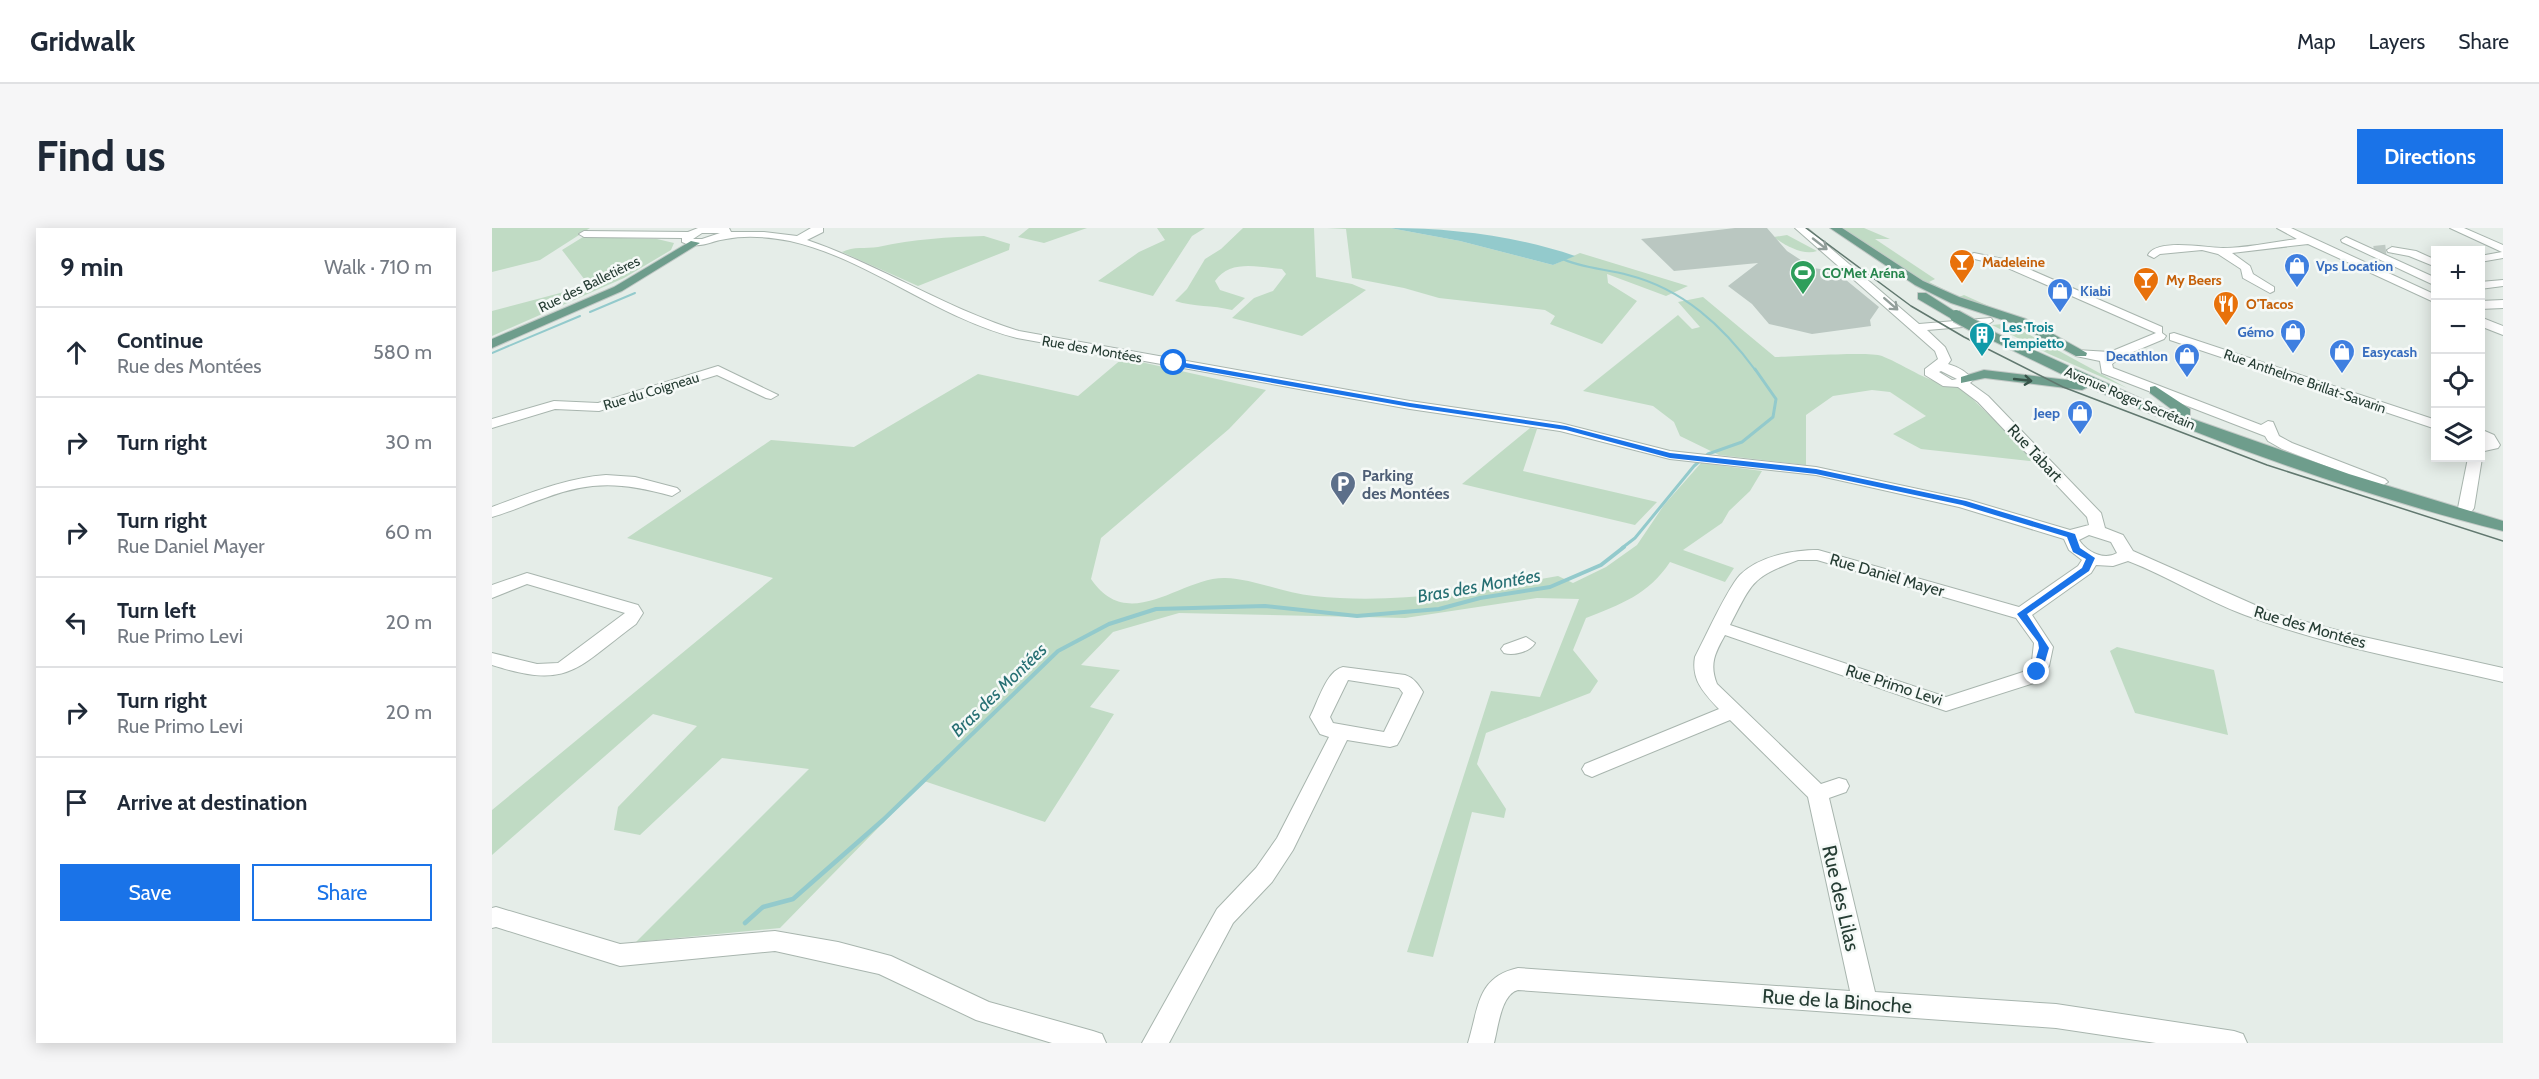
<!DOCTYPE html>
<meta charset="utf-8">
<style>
body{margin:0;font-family:Cabin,sans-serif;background:#f6f6f7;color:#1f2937}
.controls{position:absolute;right:18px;top:18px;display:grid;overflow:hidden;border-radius:0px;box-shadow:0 3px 15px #0003}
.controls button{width:54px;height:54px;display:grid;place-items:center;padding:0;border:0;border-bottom:2px solid #e0e1e3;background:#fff;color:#1f2937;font:30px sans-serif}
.stop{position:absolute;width:18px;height:18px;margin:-14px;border:4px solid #1a73e8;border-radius:50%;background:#fff}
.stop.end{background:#1a73e8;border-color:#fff;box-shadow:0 2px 6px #0008}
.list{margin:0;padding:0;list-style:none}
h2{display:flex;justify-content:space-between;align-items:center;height:78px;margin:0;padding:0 24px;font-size:26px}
h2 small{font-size:20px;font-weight:400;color:#747a83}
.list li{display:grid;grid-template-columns:39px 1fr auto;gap:18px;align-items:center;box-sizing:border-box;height:90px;padding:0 24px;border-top:2px solid #e0e1e3}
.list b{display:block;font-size:22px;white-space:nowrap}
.list p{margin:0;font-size:20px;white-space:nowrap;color:#747a83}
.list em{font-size:20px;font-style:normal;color:#747a83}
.actions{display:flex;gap:12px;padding:18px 24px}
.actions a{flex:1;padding:14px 0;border:2px solid #1a73e8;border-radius:0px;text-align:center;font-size:21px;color:#1a73e8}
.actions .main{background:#1a73e8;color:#fff}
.icon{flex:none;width:33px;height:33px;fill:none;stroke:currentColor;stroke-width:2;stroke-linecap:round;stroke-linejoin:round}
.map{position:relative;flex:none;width:2011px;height:815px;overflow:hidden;border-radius:0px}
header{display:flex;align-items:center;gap:36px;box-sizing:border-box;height:84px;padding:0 30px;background:#fff;border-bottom:2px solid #e0e1e3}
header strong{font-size:28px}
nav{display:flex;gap:33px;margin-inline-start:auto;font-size:21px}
.intro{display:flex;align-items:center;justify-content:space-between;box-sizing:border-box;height:144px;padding:0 36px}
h1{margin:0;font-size:42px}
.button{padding:15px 27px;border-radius:0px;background:#1a73e8;color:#fff;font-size:21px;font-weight:700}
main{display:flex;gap:36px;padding:0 36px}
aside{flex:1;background:#fff;border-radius:0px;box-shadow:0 3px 15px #0003}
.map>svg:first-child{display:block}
.green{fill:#c0dbc4}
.water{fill:#93cacc}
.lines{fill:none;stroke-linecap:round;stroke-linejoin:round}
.stream-far3{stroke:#93cacc;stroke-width:2}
.stream-far2{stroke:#93cacc;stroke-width:3}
.stream-far1{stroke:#93cacc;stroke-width:4}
.stream{stroke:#93cacc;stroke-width:4.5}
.building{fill:#bac7c1}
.minor-tunnel{stroke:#bfcac4;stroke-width:12;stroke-dasharray:12 6;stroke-linecap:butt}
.minor-casing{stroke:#a8b5ae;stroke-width:2}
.major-casing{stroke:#c2c9c6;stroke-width:2}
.minor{fill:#fff;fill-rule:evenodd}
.major{fill:#6e9d8c;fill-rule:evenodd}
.tram{stroke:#61786f;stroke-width:1.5}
.major-bridge-casing{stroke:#c2c9c6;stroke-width:14;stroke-linecap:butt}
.major-bridge{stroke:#6e9d8c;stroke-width:12}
.oneway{stroke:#929e9a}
.oneway2{stroke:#38554a}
.route{fill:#1a73e8}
.labels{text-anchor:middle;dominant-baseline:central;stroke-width:5;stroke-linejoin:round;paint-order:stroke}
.far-food-label{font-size:14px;font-weight:bold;fill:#c56008;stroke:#f5f9f7;text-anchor:start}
.far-shop-label{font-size:14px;font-weight:bold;fill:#366cbe;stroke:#f5f9f7;text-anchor:start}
.far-leisure-label{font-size:14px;font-weight:bold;fill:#27864d;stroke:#f5f9f7;text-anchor:start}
.far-street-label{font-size:14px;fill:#263d34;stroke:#f5f9f7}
.far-culture-label{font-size:14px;font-weight:bold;fill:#0d838f;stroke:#f5f9f7;text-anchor:start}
.street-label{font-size:16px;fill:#263d34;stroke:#f5f9f7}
.service-label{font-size:16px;font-weight:bold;fill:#4e5e75;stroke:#f5f9f7;text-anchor:start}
.water-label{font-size:18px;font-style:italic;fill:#266f73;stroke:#f5f9f7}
.near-street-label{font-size:20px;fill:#263d34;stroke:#f5f9f7}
</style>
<header>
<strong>Gridwalk</strong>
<nav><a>Map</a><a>Layers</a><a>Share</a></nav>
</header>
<div class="intro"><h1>Find us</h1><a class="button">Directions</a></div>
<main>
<aside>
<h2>9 min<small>Walk · 710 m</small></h2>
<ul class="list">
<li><svg class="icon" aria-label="ahead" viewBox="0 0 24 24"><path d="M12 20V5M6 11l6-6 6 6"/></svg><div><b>Continue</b><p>Rue des Montées</p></div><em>580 m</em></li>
<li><svg class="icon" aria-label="right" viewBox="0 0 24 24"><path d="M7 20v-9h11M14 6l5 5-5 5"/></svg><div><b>Turn right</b></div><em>30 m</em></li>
<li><svg class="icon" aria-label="right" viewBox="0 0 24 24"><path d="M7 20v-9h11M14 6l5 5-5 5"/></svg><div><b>Turn right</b><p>Rue Daniel Mayer</p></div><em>60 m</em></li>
<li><svg class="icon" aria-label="left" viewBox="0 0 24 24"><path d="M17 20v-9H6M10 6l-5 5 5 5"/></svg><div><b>Turn left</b><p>Rue Primo Levi</p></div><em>20 m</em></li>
<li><svg class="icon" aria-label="right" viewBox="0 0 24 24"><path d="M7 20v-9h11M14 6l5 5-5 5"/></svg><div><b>Turn right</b><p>Rue Primo Levi</p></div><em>20 m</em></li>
<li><svg class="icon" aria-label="arrive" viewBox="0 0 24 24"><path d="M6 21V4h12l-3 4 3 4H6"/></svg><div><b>Arrive at destination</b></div></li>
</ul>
<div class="actions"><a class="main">Save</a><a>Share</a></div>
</aside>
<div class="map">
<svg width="2011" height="815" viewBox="0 0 2011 815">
<rect width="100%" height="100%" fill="#e5ede8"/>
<g class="green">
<path d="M0 0H98L48 32 0 44Z"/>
<path d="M537 0H595L552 15 526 9Z"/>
<path d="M665 0H713L700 8 661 68 606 53 647 24 673 12Z"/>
<path d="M751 0H822L824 49 860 56 874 62 810 108 740 90 762 70 781 63 794 46 790 41C766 39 738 31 723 53L728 62 753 70 740 82C720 77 703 79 683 73L695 61 713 31 729 21Z"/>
<path d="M835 0H898L968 13 1061 37 1088 25 1196 58 1174 68 1115 46 1116 55 1145 73 1110 116 1058 96 1063 88 1053 82 947 70 912 60 860 50 854 1Z"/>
<path d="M1350 0H1372L1398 11H1383L1443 51 1437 54 1467 69 1472 67 1501 80 1462 71 1404 39Z"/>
<path d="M1295 7 1325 23C1311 28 1292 17 1282 9Z"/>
<path d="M492 8 518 16 517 22 426 58 350 24C362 18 373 21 386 19 422 11 456 9 492 8Z"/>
<path d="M91 9 165 11 182 15 179 22 132 50 0 108V83L72 64 75 68 99 60 70 22Z"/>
<path d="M1211 69 1283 129C1303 129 1376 123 1390 128 1417 139 1436 156 1467 158L1546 234 1429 221 1401 206 1434 188 1398 164 1380 162 1341 168 1314 187V237L1227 227 1188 208 1182 194 1161 178 1091 163 1186 87 1200 101 1208 99 1186 74Z"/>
<path d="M1511 96 1525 100 1635 160 1557 126 1500 97Z"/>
<path d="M631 130 774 162 737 201 609 310 599 351C637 407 689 349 733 350 762 351 792 365 822 368 904 377 985 362 1066 348L1081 355 1114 339 1145 317 1172 277 1209 235 1270 243 1258 263 1237 283 1230 295 1191 322 1242 340 1233 354 1178 334C1156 367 1129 376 1094 390L1081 422 1106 453 1098 465 994 505 985 536 1014 581 1012 590 980 584 941 729 915 724 999 463 1048 469 1087 371 1045 370 913 390 687 385 621 404 589 437 628 442 598 479 622 486 553 594 432 553 288 700 144 714 317 541 230 530 148 607 122 602 126 579 205 498 161 486 0 627V582L281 350 135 310 279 212 362 219 486 146 586 168Z"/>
<path d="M1038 200 1045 201 1031 243 1165 274 1143 297 970 256Z"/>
<path d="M1625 419 1722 442 1736 507 1643 485 1618 423Z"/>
</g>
<path class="water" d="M898 0C960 0 1024 8 1083 28L1061 37 968 13Z"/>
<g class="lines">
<g class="stream-far3">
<path d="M1068 30C1089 40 1114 41 1136 47 1191 61 1231 98 1264 143"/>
<path d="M98 84 143 65"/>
<path d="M0 125 88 88"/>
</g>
<path class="stream-far2" d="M1130 320 1143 310 1202 238 1216 226 1250 214 1281 189 1284 171 1263 141"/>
<path class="stream-far1" d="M444 541 566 423 617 396 664 381 773 378 865 388 947 381 988 370 1058 359 1109 337 1132 319"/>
<path class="stream" d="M253 695 271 679 301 671 391 592 446 539"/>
</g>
<path class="building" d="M1243 0H1275L1295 23 1321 40 1343 43 1387 79 1378 92 1379 98 1320 106 1277 96 1260 76 1236 58 1266 35 1182 43 1149 11Z"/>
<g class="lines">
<path class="minor-tunnel" d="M1882 24 1900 22"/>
<defs>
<g id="minor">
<path d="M206 0H237L239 4H272L305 8 319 0H331V4L315 12C388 37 453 80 527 103L918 173 1068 195 1178 223 1324 239 1477 272 1578 302 1597 297 1595 289 1486 174 1466 159 1451 158 1433 147V141L1446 131 1443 123 1303 0H1315L1427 96 1499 90 1501 93 1495 97 1435 102 1453 119 1459 132 1456 136C1466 139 1474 143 1481 152L1478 155 1496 168 1609 285 1613 300 1631 307 1641 323 1781 385 1863 407 2011 440V454C1925 434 1836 418 1753 387 1712 372 1676 348 1636 333L1621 338 1604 337 1599 345 1540 387 1561 419 1557 438 1545 454 1454 483 1233 407C1223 425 1217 436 1225 456L1329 556 1347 550 1354 552 1357 558 1354 564 1337 570 1383 764 1564 776 1742 803 1751 806 1755 815H1664L1564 800 1026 762C1009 766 1006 800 1002 815H976C987 779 985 749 1026 740L1358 763 1316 569 1238 492 1107 546 1100 549 1093 546 1090 541 1093 536 1227 481C1212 465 1199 452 1203 429 1213 410 1235 361 1248 347 1267 328 1301 322 1326 322L1527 379 1586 338 1590 332 1577 322 1572 311 1467 279 1324 247 1178 231 1068 203 918 181 525 110C445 90 375 30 298 13 278 9 254 7 234 11 218 13 207 22 190 14V10L92 9 87 6 92 3 196 4ZM210 5H228L210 11H201ZM1449 143 1465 151 1460 152 1447 144ZM1597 307 1619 314 1625 325C1612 333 1595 324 1587 312ZM1306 332H1325L1524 390 1542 415 1540 433 1531 444 1454 469 1238 397C1261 353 1259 350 1306 332Z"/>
<path d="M1785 0H1799L1944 67V75L1816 16 1740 25 1758 38 1761 46 1782 59V63L1778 65 1751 50 1749 41 1726 26 1710 22 1668 26 1662 30 1656 27C1665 10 1715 20 1731 20 1755 20 1781 14 1805 11Z"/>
<path d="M1958 0H1972L2011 17V30L1988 34V28L2010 24Z"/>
<path d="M1854 9 1944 50V58L1850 14 1849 12Z"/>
<path d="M1900 19 1924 23 1944 32V39L1917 28 1896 24 1895 22Z"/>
<path d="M1482 25 1516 32 1670 99V105L1674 108 1672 111 1629 129 1620 136 1621 140 1769 197 1776 193 1781 194 1787 208 1800 215 1893 251 1896 254 1888 259 1883 257 1790 221 1776 213 1773 208 1610 145 1608 133 1584 128V122L1618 124 1664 105 1509 37 1478 30 1476 28Z"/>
<path d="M2011 52V58L1988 61V54Z"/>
<path d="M2011 72V80L1988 81V73Z"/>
<path d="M1988 89 2011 98V107L1988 98Z"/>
<path d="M1682 105 1944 192V201L1678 112V106Z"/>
<path d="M226 138 286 167 279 171 274 170 225 147 107 183 63 181 0 200V191L62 173 106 175Z"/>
<path d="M1988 201 2002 207 2008 217 2006 220 1988 224V216L1992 215 1988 211Z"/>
<path d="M1988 227 1990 230 1982 280 1980 283H1968L1966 280 1976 230H1988Z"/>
<path d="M114 247 143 249 185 260 188 263 180 268C131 255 101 252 53 270 35 276 18 284 0 289V279C38 265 74 250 114 247Z"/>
<path d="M35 345 146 377 151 385 144 396C84 440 78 462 0 437V425L45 436 66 435 133 385 35 356 0 370V357Z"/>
<path d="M1034 409 1043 415C1038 424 1021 428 1012 425L1009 421 1012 417Z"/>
<path d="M851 439 913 447C922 450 926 456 931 464L908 512 905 517 898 519 855 512 801 622 780 654 741 695 677 815H650L725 681 764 640 785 610 837 509 828 506 818 489C826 474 834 443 851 439ZM856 452 907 460 911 465 892 504 841 495 838 489Z"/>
<path d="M4 679 128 716 283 703 346 714 399 728 497 774 601 803 610 806 614 815H560L484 792 387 746 283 723 128 738 4 699 0 700V680Z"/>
</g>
<g id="major">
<path d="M1338 0H1350L1431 53 1467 69 1534 91 1595 125 1594 128H1584L1526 97 1459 75 1423 57Z"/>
<path d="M199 13 208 15 130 63 0 120V111L122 59Z"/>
<path d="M1426 65H1434L1470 88 1460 91 1426 71Z"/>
<path d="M1493 100 1663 177 1686 186 1658 165V159L1663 158 1698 181V187L1692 188 1857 246 2011 293V303C1874 269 1725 216 1596 159L1590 162 1493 150 1469 155V149L1492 142 1584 153 1489 107V101Z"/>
</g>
</defs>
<use href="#minor" class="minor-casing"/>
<use href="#major" class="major-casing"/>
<use href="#minor" class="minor"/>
<use href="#major" class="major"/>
<path class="tram" d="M1314 0 1419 78 1472 109 1571 159 1775 237 2011 313"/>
<defs>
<path id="major-bridge" d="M1464 88 1493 104"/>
</defs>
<use href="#major-bridge" class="major-bridge-casing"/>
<use href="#major-bridge" class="major-bridge"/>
</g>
<defs><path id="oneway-shaft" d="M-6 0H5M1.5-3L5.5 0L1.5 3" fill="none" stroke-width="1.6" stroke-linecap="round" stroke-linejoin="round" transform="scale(1.5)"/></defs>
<g class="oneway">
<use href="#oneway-shaft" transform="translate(1328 16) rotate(38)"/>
<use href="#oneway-shaft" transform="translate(1399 76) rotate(41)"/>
</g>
<use class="oneway2" href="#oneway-shaft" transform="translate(1531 152) rotate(6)"/>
<path class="route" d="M682 133 918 175 1074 198 1178 225 1324 241 1474 273 1583 306 1588 320 1603 330 1597 343 1535 386 1557 420 1550 444 1545 447 1540 444 1547 420 1546 414 1525 386 1590 340 1594 331 1581 324 1575 309 1470 277 1324 246 1178 230 1074 202 918 179 679 137Z"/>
<defs>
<symbol id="bar-pin" viewBox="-11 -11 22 30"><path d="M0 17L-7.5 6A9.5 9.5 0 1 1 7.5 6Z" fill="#e8710a" stroke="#f5f9f7"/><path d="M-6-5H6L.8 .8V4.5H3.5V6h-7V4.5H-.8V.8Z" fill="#fff"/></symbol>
<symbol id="shop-pin" viewBox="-11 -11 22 30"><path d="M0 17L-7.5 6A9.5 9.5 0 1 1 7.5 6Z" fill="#3f7fe0" stroke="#f5f9f7"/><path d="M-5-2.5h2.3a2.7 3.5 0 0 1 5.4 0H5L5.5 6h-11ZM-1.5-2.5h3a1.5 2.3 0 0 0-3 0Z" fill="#fff"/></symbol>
<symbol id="stadium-pin" viewBox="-11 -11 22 30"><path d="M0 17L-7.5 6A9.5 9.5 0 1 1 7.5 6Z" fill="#2e9e5b" stroke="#f5f9f7"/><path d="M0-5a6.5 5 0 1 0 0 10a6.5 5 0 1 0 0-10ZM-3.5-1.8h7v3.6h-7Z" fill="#fff"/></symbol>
<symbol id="restaurant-pin" viewBox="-11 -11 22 30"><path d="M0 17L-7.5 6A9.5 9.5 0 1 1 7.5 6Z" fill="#e8710a" stroke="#f5f9f7"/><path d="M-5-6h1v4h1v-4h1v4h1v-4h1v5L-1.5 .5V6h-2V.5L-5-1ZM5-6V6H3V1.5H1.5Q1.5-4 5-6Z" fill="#fff"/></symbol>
<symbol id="building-pin" viewBox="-11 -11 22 30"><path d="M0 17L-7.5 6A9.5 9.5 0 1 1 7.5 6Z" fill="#0f9aa8" stroke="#f5f9f7"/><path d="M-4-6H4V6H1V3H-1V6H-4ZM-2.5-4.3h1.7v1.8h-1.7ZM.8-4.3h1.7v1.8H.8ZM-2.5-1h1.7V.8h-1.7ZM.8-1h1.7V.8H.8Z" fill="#fff"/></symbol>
<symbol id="parking-pin" viewBox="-11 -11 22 30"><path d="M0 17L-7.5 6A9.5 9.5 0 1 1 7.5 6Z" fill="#5c6f8a" stroke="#f5f9f7"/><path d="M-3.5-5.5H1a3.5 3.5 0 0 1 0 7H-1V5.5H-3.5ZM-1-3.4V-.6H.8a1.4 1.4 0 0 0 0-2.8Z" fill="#fff"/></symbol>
</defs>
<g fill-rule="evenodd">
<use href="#bar-pin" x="1455" y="19" width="30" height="40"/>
<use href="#shop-pin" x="1790" y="23" width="30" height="40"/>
<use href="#stadium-pin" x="1296" y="30" width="30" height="40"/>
<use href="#bar-pin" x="1639" y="37" width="30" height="40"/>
<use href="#shop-pin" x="1553" y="48" width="30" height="40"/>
<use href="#restaurant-pin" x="1719" y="61" width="30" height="40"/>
<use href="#shop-pin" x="1786" y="89" width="30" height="40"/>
<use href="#building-pin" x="1475" y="92" width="30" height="40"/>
<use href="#shop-pin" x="1835" y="109" width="30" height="40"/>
<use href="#shop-pin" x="1680" y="113" width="30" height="40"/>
<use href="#shop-pin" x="1573" y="170" width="30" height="40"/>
<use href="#parking-pin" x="836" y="241" width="30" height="40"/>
</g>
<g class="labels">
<g class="far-food-label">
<text x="1490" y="34">Madeleine</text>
<text x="1674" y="52">My Beers</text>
<text x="1754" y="76">O'Tacos</text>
</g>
<g class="far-shop-label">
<text x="1824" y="38">Vps Location</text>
<text x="1588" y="63">Kiabi</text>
<text x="1782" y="104" text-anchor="end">Gémo</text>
<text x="1870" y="124">Easycash</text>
<text x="1676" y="128" text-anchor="end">Decathlon</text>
<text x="1568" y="185" text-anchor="end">Jeep</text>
</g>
<g class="far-leisure-label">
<text x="1330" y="45">CO'Met Aréna</text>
</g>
<g class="far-street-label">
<text transform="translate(97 56) rotate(-26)">Rue des Balletières</text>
<text transform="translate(600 121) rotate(10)">Rue des Montées</text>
<text transform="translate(1813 153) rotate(19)">Rue Anthelme Brillat-Savarin</text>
<text transform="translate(159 163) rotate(-17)">Rue du Coigneau</text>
<text transform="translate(1638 170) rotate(23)">Avenue Roger Secrétain</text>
</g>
<g class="far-culture-label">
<text x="1510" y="99">Les Trois<tspan x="1510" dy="16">Tempietto</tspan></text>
</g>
<g class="street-label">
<text transform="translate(1543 225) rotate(47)">Rue Tabart</text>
<text transform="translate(1395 347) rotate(16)">Rue Daniel Mayer</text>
<text transform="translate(1818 399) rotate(16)">Rue des Montées</text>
<text transform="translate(1402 457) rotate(18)">Rue Primo Levi</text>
</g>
<g class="service-label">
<text x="870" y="247">Parking<tspan x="870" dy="18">des Montées</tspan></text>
</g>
<g class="water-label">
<text transform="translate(987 358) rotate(-10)">Bras des Montées</text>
<text transform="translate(507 462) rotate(-44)">Bras des Montées</text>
</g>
<g class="near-street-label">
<text transform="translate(1349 670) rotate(77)">Rue des Lilas</text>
<text transform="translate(1345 773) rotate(4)">Rue de la Binoche</text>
</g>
</g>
</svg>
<div class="controls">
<button>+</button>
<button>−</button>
<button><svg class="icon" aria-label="locate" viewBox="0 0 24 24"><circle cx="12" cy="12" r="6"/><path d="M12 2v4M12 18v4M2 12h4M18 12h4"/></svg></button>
<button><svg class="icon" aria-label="layers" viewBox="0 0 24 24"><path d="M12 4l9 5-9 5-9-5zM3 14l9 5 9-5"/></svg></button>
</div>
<div class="stop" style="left:682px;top:135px"></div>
<div class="stop end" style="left:1545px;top:444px"></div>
</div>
</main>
